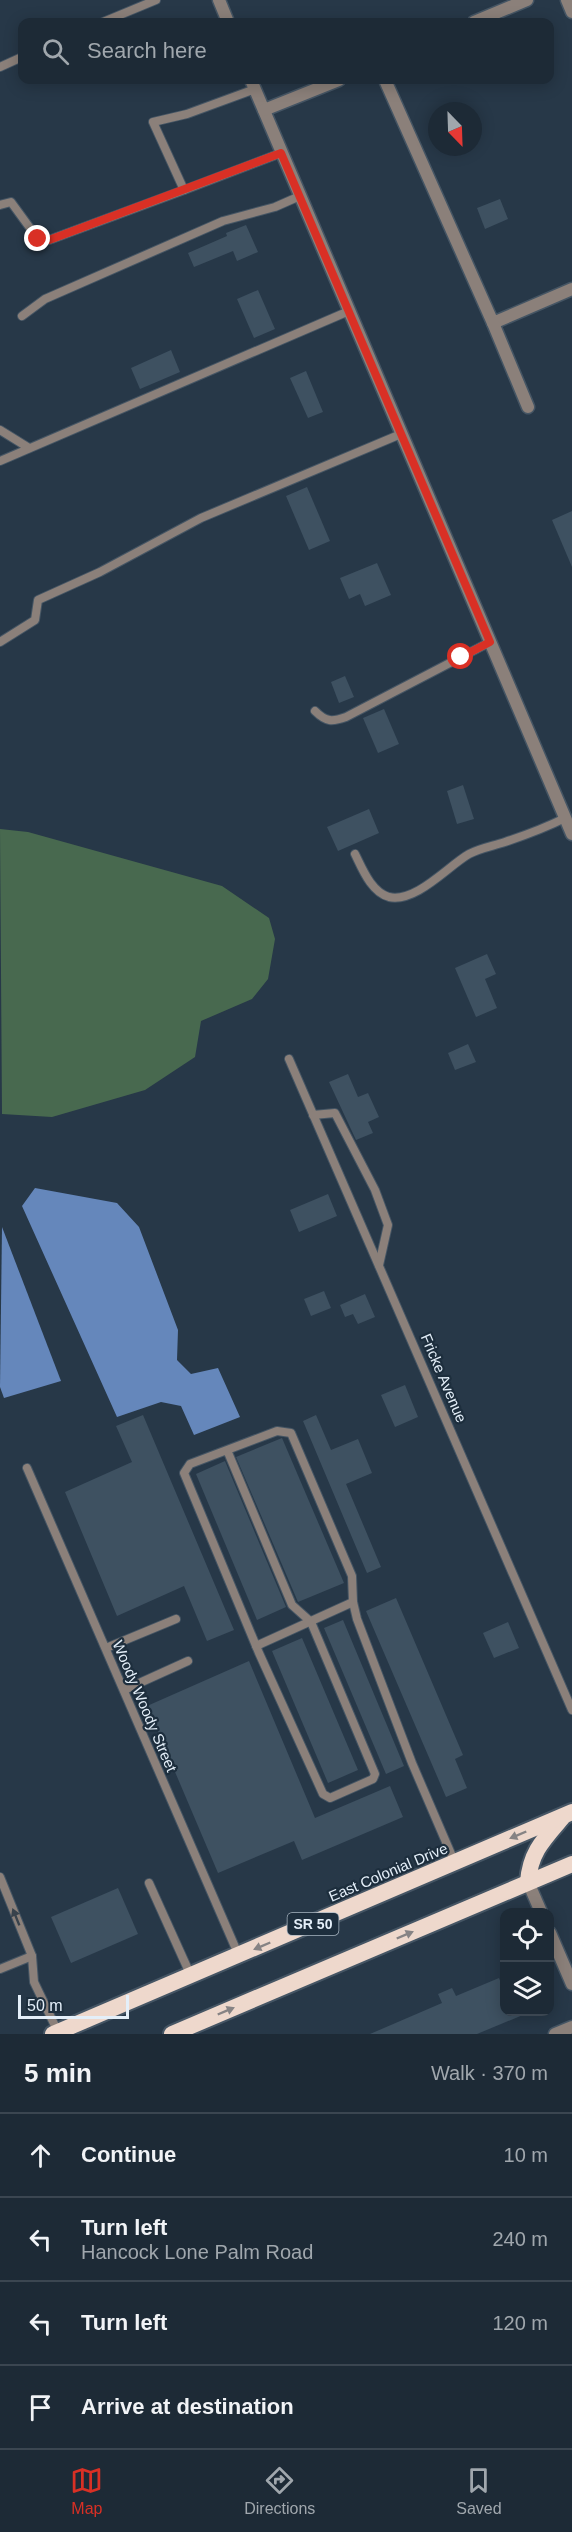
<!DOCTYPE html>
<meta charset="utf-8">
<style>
body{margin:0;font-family:Arial,sans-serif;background:#2a3642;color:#f1f3f6}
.controls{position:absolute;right:18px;bottom:18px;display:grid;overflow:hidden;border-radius:12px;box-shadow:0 3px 15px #0003}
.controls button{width:54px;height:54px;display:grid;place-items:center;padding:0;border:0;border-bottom:2px solid #3b4651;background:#1d2a36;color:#f1f3f6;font:30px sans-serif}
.compass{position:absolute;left:428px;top:102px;width:54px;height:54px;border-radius:50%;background:#1d2a36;box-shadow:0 3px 15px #0003;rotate:157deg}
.scale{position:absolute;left:18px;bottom:15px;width:111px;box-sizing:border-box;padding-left:6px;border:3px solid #e4eff9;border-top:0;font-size:16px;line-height:21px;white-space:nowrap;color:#e4eff9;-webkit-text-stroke:4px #1d2e3d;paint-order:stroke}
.stop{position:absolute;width:18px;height:18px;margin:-14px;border:4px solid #d93025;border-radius:50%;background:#fff}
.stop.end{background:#d93025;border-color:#fff;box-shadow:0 2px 6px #0008}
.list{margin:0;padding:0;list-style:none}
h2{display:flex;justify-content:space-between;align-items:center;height:78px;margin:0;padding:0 24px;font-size:26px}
h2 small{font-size:20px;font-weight:400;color:#a0a7ad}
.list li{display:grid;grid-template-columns:39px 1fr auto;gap:18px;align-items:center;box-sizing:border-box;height:84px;padding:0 24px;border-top:2px solid #3b4651}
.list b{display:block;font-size:22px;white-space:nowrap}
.list p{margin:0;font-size:20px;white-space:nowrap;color:#a0a7ad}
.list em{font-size:20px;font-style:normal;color:#a0a7ad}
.icon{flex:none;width:33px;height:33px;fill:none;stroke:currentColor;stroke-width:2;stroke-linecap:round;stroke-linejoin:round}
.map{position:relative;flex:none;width:572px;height:2034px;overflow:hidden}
.search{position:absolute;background:#1d2a36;box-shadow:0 3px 15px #0003;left:18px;right:18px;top:18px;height:66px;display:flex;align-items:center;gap:15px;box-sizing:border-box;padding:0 21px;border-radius:12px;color:#a0a7ad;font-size:22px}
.sheet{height:414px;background:#1d2a36}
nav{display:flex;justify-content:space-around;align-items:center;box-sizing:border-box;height:84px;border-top:2px solid #3b4651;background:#1d2a36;font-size:16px;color:#a0a7ad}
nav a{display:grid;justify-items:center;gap:3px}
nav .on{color:#d93025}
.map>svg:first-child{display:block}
.green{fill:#48694f}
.water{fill:#6587bb}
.building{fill:#3e5161}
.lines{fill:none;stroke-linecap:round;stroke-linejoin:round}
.service-casing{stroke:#455564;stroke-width:10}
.minor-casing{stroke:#455564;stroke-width:15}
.trunk-casing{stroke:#455564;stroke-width:20}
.service{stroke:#8b807a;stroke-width:8}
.minor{stroke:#8b807a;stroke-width:12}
.trunk{stroke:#eed8cc;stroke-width:16}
.oneway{fill:#868384}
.oneway2{fill:#38424c}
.route{stroke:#d93025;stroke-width:8}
.labels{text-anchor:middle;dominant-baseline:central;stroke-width:4.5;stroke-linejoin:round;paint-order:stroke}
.shield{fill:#1d2e3d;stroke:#a8b5c1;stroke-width:1.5}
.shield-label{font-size:14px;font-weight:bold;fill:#e4eff9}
.street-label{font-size:15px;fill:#e4eff9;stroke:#1d2e3d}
</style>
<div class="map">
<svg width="572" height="2034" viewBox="0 0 572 2034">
<rect width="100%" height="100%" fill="#273848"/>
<path class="green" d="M0 829 28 832 222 886 269 918 275 939 268 979 252 999 201 1021 195 1057 145 1090 52 1117 2 1114Z"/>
<g class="water">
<path d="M35 1188 117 1203 139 1227 178 1330 177 1360 191 1374 218 1368 240 1417 194 1435 181 1406 161 1402 117 1417 22 1206Z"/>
<path d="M2 1227 61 1381 4 1398 0 1387Z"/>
</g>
<g class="building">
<path d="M500 199 508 219 485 229 477 208Z"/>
<path d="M246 225 258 252 237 261 233 251 194 267 188 253 227 236 226 233Z"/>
<path d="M258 290 275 329 254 338 237 299Z"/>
<path d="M171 350 180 372 140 389 131 368Z"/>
<path d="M306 371 323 412 308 418 290 378Z"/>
<path d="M307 487 330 541 309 550 286 496Z"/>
<path d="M572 511V567L552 520Z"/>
<path d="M377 563 391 595 365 606 360 594 349 599 340 578Z"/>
<path d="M345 676 354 697 339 703 331 682Z"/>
<path d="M384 709 399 744 378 753 363 718Z"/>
<path d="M463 785 474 819 457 824 447 791Z"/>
<path d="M369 809 379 833 338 851 327 827Z"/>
<path d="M487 954 496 974 485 979 497 1008 476 1017 455 968Z"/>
<path d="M468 1044 476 1062 455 1070 448 1053Z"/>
<path d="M348 1074 358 1097 368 1093 379 1117 368 1122 373 1133 356 1140 329 1082Z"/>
<path d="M328 1194 337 1216 299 1232 290 1210Z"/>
<path d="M324 1291 331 1308 311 1316 304 1299Z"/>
<path d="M365 1294 375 1317 358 1324 353 1314 345 1317 340 1305Z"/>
<path d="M405 1385 418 1417 395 1427 381 1395Z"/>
<path d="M143 1415 234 1630 207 1641 184 1586 117 1616 65 1492 132 1462 116 1426Z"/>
<path d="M316 1415 331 1450 358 1439 372 1473 346 1484 381 1567 367 1573 303 1421Z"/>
<path d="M282 1438 344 1583 298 1602 236 1457Z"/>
<path d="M225 1461 286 1607 257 1620 196 1474Z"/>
<path d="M396 1598 463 1755 455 1759 467 1788 446 1797 366 1611Z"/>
<path d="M343 1620 404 1766 386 1774 324 1628Z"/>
<path d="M508 1622 519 1648 494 1658 483 1633Z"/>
<path d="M302 1638 358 1770 328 1783 272 1651Z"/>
<path d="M249 1661 315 1818 390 1786 403 1817 302 1860 294 1841 218 1873 147 1706Z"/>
<path d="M118 1888 138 1934 71 1963 51 1917Z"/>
<path d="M499 1978 504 1991V2012H530L477 2034H370L442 2003 438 1994 452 1988 456 1996Z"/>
</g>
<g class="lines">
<defs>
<g id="service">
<path d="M103 22 156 0"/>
<path d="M0 67 22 57"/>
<path d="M255 89 187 114 153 122 184 190 281 153"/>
<path d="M0 205 11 202 38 239 49 240 184 190"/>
<path d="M22 316 45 299 223 221 275 207 300 196"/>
<path d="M0 430 29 448"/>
<path d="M0 461 349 311"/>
<path d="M0 642 35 620 38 600 100 572 201 518 401 434"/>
<path d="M315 711C326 722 332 722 346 717L490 642"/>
<path d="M355 854C362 868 371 892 389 897 416 903 448 866 469 854 480 848 493 846 505 842 526 835 545 828 565 818"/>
<path d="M289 1059 572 1710"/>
<path d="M313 1115 335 1113 375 1190 388 1225 379 1265"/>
<path d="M227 1450 292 1605 311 1622 375 1774 373 1779 330 1798 323 1794 259 1653 184 1473 190 1464 277 1431 291 1433 352 1576 353 1602 357 1619 412 1763 455 1863"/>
<path d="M27 1468 239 1956"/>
<path d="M256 1646 353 1602"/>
<path d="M106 1648 176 1619"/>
<path d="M124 1690 188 1661"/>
<path d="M0 1877 32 1956 34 1982 58 2032"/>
<path d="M149 1883 191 1976"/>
<path d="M0 1969 32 1956"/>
</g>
<g id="minor">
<path d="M219 0 228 22"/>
<path d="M567 0 572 12"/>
<path d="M474 22 527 0"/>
<path d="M251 80 572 834"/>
<path d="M385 80 493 323 572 289"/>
<path d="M264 110 339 80"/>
<path d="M493 323 528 407"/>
<path d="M528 1882 541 1912"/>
<path d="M550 1933 572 1984"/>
<path d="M555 2034 572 2027"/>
</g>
<g id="trunk">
<path d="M528 1882C530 1853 543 1840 562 1818"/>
<path d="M53 2034 572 1812"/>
<path d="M172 2034 572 1864"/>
</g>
</defs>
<use href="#service" class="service-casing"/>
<use href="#minor" class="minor-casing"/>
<use href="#trunk" class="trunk-casing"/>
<use href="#service" class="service"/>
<use href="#minor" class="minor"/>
<use href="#trunk" class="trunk"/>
</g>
<defs><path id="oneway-solid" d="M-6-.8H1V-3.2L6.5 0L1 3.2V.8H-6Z" transform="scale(1.5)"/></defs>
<g class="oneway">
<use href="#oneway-solid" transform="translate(518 1835) rotate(157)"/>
<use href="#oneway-solid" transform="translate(405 1935) rotate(-23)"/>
<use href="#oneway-solid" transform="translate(262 1946) rotate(157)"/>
<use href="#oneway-solid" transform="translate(226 2011) rotate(-23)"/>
</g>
<use class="oneway2" href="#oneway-solid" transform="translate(16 1917) rotate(-112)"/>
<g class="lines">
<path class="route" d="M38 239 49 240 281 153 490 642 461 657"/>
</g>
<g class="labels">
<rect class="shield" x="287.5" y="1913" width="51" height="22" rx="4.5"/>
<g class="shield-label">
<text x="313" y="1924">SR 50</text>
</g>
<g class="street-label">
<text transform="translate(444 1378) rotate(67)">Fricke Avenue</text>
<text transform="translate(145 1706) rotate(67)">Woody Woody Street</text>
<text transform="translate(388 1872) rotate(-23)">East Colonial Drive</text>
</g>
</g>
</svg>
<div class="controls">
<button><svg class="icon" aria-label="locate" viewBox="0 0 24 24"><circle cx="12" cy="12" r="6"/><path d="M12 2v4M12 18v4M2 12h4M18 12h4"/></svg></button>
<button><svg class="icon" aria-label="layers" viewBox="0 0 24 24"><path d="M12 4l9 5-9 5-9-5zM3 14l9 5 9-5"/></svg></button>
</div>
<svg class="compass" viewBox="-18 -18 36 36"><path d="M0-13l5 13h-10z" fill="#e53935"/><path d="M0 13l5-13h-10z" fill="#a0a7ad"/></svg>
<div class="scale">50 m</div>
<div class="stop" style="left:461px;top:657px"></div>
<div class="stop end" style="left:38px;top:239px"></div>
<div class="search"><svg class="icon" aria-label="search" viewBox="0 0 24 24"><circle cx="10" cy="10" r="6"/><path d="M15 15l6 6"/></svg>Search here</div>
</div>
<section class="sheet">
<h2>5 min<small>Walk · 370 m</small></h2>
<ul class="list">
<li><svg class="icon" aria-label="ahead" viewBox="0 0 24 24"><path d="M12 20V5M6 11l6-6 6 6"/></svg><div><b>Continue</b></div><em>10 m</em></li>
<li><svg class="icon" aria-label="left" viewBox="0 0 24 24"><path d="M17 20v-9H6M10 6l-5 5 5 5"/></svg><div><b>Turn left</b><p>Hancock Lone Palm Road</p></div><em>240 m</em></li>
<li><svg class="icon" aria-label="left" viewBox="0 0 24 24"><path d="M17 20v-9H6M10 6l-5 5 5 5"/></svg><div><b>Turn left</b></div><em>120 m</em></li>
<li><svg class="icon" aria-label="arrive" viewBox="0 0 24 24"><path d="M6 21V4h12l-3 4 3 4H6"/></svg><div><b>Arrive at destination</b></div></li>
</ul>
</section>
<nav>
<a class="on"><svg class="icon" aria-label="map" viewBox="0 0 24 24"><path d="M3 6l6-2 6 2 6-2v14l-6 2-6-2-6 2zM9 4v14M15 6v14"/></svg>Map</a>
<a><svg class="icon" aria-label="directions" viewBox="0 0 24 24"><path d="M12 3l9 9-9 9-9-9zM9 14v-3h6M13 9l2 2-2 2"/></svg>Directions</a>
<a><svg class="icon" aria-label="saved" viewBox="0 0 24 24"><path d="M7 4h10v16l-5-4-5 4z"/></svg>Saved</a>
</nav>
